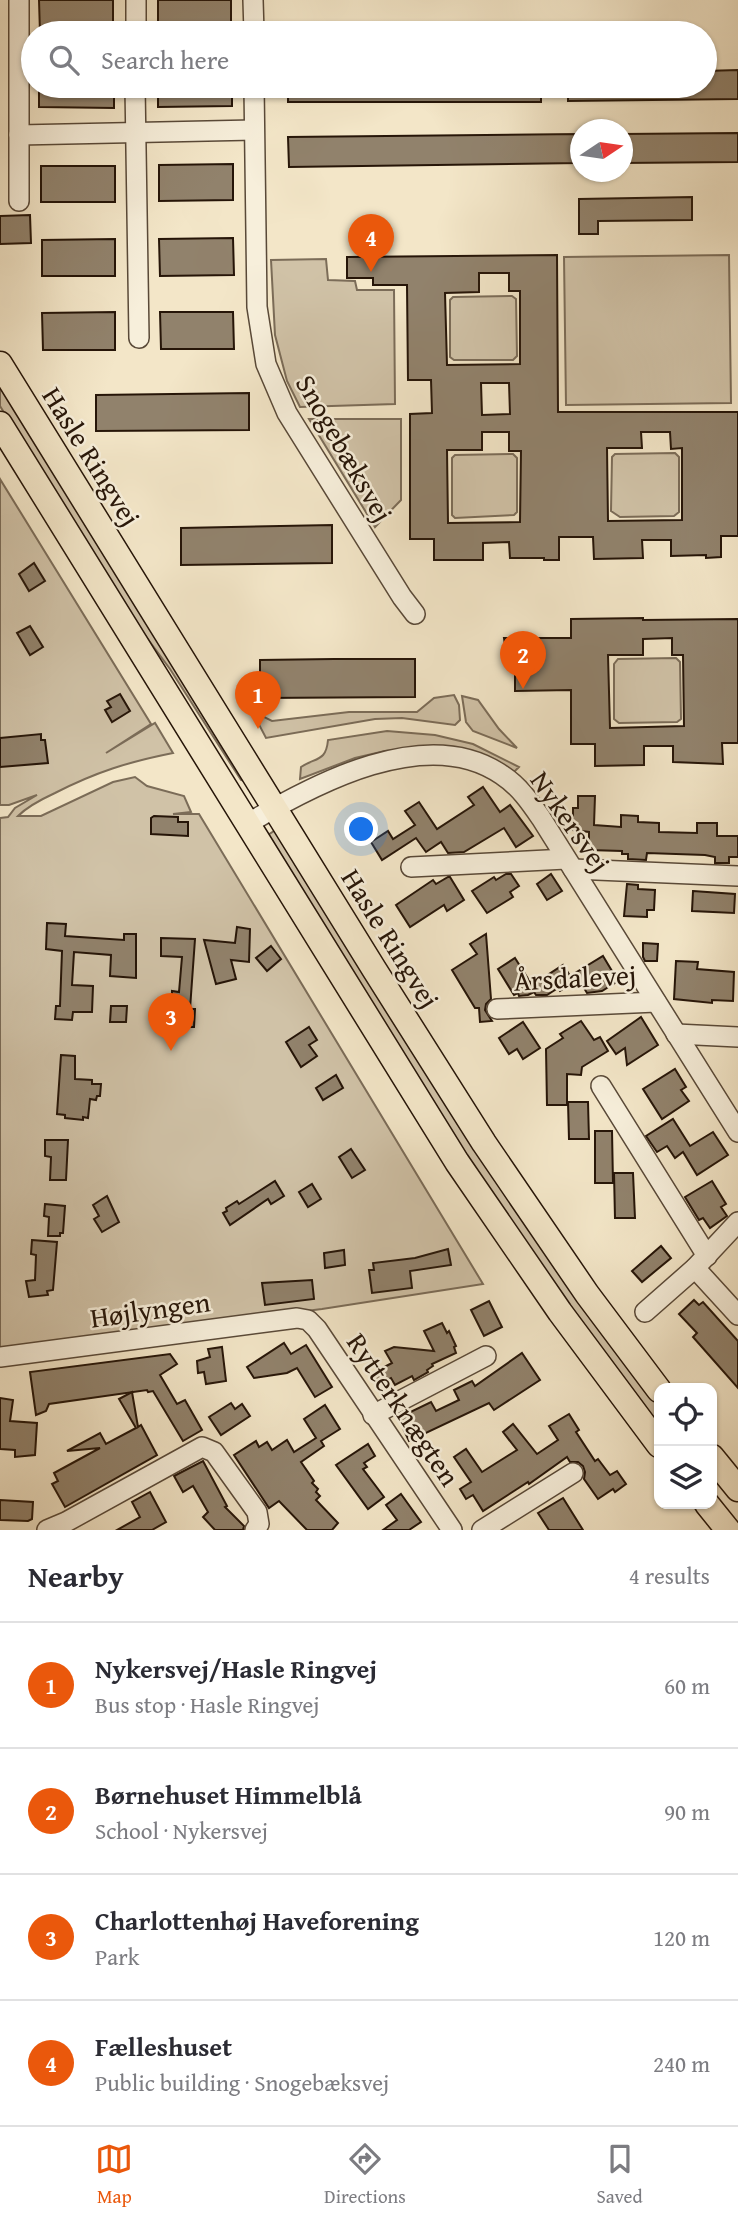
<!DOCTYPE html>
<meta charset="utf-8">
<style>
body{margin:0;font-family:"Gentium Book Plus",serif;background:#f2f2f3;color:#2b2b33}
.controls{position:absolute;right:21px;bottom:21px;display:grid;overflow:hidden;border-radius:14px;box-shadow:0 2px 5px #0004}
.controls button{width:63px;height:63px;display:grid;place-items:center;padding:0;border:0;border-bottom:2px solid #e1e1e2;background:#fff;color:#2b2b33;font:35px sans-serif}
.compass{position:absolute;left:570px;top:119px;width:63px;height:63px;border-radius:50%;background:#fff;box-shadow:0 2px 5px #0004;rotate:77deg}
.you{position:absolute;left:362px;top:830px;width:24px;height:24px;margin:-18px;border:5px solid #fff;border-radius:50%;background:#1a73e8;box-shadow:0 0 0 10px #1a73e833}
.badge{display:grid;place-items:center;width:46px;height:46px;border-radius:50%;background:#ea580c;color:#fff;font-size:23px;font-weight:700}
.pin{position:absolute;translate:-50% -58px;filter:drop-shadow(0 2px 4px #0008)}
.pin::after{content:'';position:absolute;top:37px;width:24px;height:21px;background:inherit;clip-path:polygon(0 0,100% 0,50% 100%)}
.list{margin:0;padding:0;list-style:none}
h2{display:flex;justify-content:space-between;align-items:center;height:91px;margin:0;padding:0 28px;font-size:30px}
h2 small{font-size:23px;font-weight:400;color:#7c7c81}
.list li{display:grid;grid-template-columns:46px 1fr auto;gap:21px;align-items:center;box-sizing:border-box;height:126px;padding:0 28px;border-top:2px solid #e1e1e2}
.list b{display:block;font-size:26px;white-space:nowrap}
.list p{margin:0;font-size:23px;white-space:nowrap;color:#7c7c81}
.list em{font-size:23px;font-style:normal;color:#7c7c81}
.icon{flex:none;width:38px;height:38px;fill:none;stroke:currentColor;stroke-width:2;stroke-linecap:round;stroke-linejoin:round}
.map{position:relative;flex:none;width:738px;height:1530px;overflow:hidden}
.search{position:absolute;background:#fff;box-shadow:0 2px 5px #0004;left:21px;right:21px;top:21px;height:77px;display:flex;align-items:center;gap:18px;box-sizing:border-box;padding:0 24px;border-radius:38px;color:#7c7c81;font-size:26px}
.sheet{height:595px;background:#fff}
nav{display:flex;justify-content:space-around;align-items:center;box-sizing:border-box;height:98px;border-top:2px solid #e1e1e2;background:#fff;font-size:19px;color:#7c7c81}
nav a{display:grid;justify-items:center;gap:4px}
nav .on{color:#ea580c}
.map>svg:first-child{display:block}
.green{fill:#d0c2a7;stroke:#7b6c58;stroke-width:2}
.building{fill:#91826c;stroke:#261508;stroke-width:2;fill-rule:evenodd}
.lines{fill:none;stroke-linecap:round;stroke-linejoin:round}
.minor-casing{stroke:#594938;stroke-width:22}
.major-casing{stroke:#261508;stroke-width:27}
.minor{stroke:#f7efdb;stroke-width:19}
.major{stroke:#f3e6c8;stroke-width:24}
.labels{text-anchor:middle;dominant-baseline:central;stroke-width:5;stroke-linejoin:round;paint-order:stroke}
.street-label{font-size:28px;fill:#261508;stroke:#f7efdb}
</style>
<div class="map">
<svg width="738" height="1530" viewBox="0 0 738 1530">
<rect width="100%" height="100%" fill="#f3e6c8"/>
<filter id="stains"><feTurbulence type="fractalNoise" baseFrequency=".00286" numOctaves="4"/><feColorMatrix values="0 0 0 0 .2 0 0 0 0 .09 0 0 0 0 .02 0 0 0 .5 -.17"/></filter>
<radialGradient id="worn" r=".72"><stop offset=".6" stop-color="#630" stop-opacity="0"/><stop offset="1" stop-color="#630" stop-opacity=".3"/></radialGradient>
<g class="green">
<path d="M729 255 731 403 566 405 564 257Z"/>
<path d="M326 259 328 280 355 281 357 290H394L395 404 300 407 287 381 275 335 271 260Z"/>
<path d="M512 296 516 299 517 356 513 360H454L450 357V300L453 297Z"/>
<path d="M0 381 244 781 241 780 170 669 127 611 0 406Z"/>
<path d="M309 419H401V500L375 527Z"/>
<path d="M675 453 679 457V512L674 516 620 517 611 511 612 457 615 454Z"/>
<path d="M513 454 517 458V512L514 515 455 518 452 515V458L455 455Z"/>
<path d="M0 479 151 724 106 753 155 723 173 753C128 762 96 772 55 793 42 799 28 806 18 816H41L113 782 135 777 147 786 184 796 191 812 173 814H199L483 1284 322 1309 0 1349V818L8 817 15 808 37 795 9 805H0Z"/>
<path d="M676 658 680 662 681 719 677 722 619 723 614 719V664L618 659Z"/>
<path d="M454 695 459 705 460 720 455 725 402 718 375 719 266 738 252 711 272 721 349 712H417L434 698Z"/>
<path d="M462 696 478 700 499 729 517 748 473 731 466 722Z"/>
<path d="M387 731 435 735 473 744 519 767 514 772 421 748 385 751 355 758 300 779 301 767C316 757 326 762 328 740Z"/>
<path d="M277 829 632 1371 659 1405V1429L635 1399 463 1153 268 835Z"/>
</g>
<g class="building">
<path d="M39 0H113V33H40Z"/>
<rect x="158" y="0" width="73" height="32"/>
<path d="M738 70V99L568 101V86H705V71Z"/>
<path d="M39 86H114V108L39 107Z"/>
<path d="M158 86H232V106L158 107Z"/>
<rect x="288" y="86" width="253" height="16"/>
<path d="M738 133V162L622 163V134Z"/>
<path d="M580 134V163L289 167 288 137Z"/>
<path d="M233 164V200L159 201V165Z"/>
<rect x="41" y="166" width="74" height="36"/>
<path d="M692 197V220L598 221V234H579V199Z"/>
<path d="M30 215 31 243 0 244V216Z"/>
<path d="M233 238 234 275 160 276 159 239Z"/>
<path d="M115 239V276H42V240Z"/>
<path d="M557 255 558 412H738V536H721V557L706 558V555L671 556V540H642L643 558 594 559 593 537H559V560H544V558H510L509 542 483 543V560H434V539H410V414L432 413 431 380H408L407 285H373V278H347V257ZM479 273H509V291H520V364L447 365 445 293 479 292ZM481 383H509L510 414 482 415ZM482 432H509V451H521L520 522 448 523 447 450H482ZM641 432H670L671 449 682 448V520L608 521 607 448H642Z"/>
<path d="M115 312V350H43L42 313Z"/>
<path d="M160 312H233L234 349H161Z"/>
<path d="M249 393V430L96 431V395Z"/>
<path d="M332 525V563L181 565V528Z"/>
<path d="M34 563 45 581 29 591 19 574Z"/>
<path d="M643 618V620L738 619V743H722L723 764 673 762V746H644V765L595 766V744H571V690L515 691V659H507L504 638H571V619ZM672 638V655H683L684 726 610 728 608 655H643V639Z"/>
<path d="M30 626 43 647 30 655 17 633Z"/>
<path d="M334 659H415V697L260 698V660Z"/>
<path d="M120 694 130 711 112 722 105 710 111 707 107 701Z"/>
<path d="M41 734V740H45L48 763 0 767V738Z"/>
<path d="M483 787 500 812 510 805 533 836 516 847 504 828 464 852 448 853 441 842 426 852 416 838 382 860 371 842 388 831 393 839 415 825 405 811 419 802 437 829 474 805 468 797Z"/>
<path d="M578 796H595L594 825 621 827V815L638 816V822L659 823V832L697 833V823H717V836H738V857H729V863H715V857L705 855 647 853 646 860 628 859V854H622V851L589 850V832L573 830V808H578Z"/>
<path d="M154 816 178 817V822H188V836L151 834V818Z"/>
<path d="M506 874H511L519 886 510 892 513 897 487 913 472 891 494 877 496 880Z"/>
<path d="M551 874 562 891 547 900 537 884Z"/>
<path d="M448 877H450L464 900 447 911 444 905 410 927 396 905 433 880 436 884Z"/>
<path d="M627 884 638 885V889L655 890 654 910H647V917L624 916Z"/>
<path d="M693 891 735 894 734 913 692 911Z"/>
<path d="M47 923 66 924 65 936 124 940V934H136V978L110 976 111 955 74 952 72 985 93 986 92 1012H73L72 1020 55 1019 56 1006H60L62 951 46 949Z"/>
<path d="M237 927 250 929 249 962 231 960 236 979 216 984 204 940 235 943Z"/>
<path d="M486 934 491 999 486 1004 485 1010 492 1021 480 1022 479 1008H475L452 970 477 954 470 944Z"/>
<path d="M161 938 195 939 190 1009H195L194 1027H179V1019H172V991L179 992 182 957 161 956Z"/>
<path d="M643 943 658 944 657 961H645L643 957Z"/>
<path d="M271 946 281 959 267 971 256 958Z"/>
<path d="M603 956 618 981 602 991 587 993 575 973Z"/>
<path d="M515 958 532 985 563 965 574 982 560 991 558 988 547 995H536L534 992 528 995 519 996 518 993 514 995 498 969Z"/>
<path d="M676 961 698 962 697 969 734 972 733 1001 712 1000V1003L674 999Z"/>
<path d="M111 1006H127L126 1022H110Z"/>
<path d="M641 1017 658 1045 627 1065 625 1048 616 1054 607 1041Z"/>
<path d="M581 1021 594 1040 600 1037 608 1051 582 1067 581 1075 567 1074V1105H547L546 1049 563 1038 560 1034Z"/>
<path d="M523 1022 540 1048 523 1059 517 1049 509 1054 499 1038Z"/>
<path d="M309 1027 317 1040 309 1045 317 1056 301 1067 286 1042Z"/>
<path d="M61 1055 75 1056V1079L92 1080V1084H101L100 1096H97L96 1100 90 1099 88 1118 83 1117V1120L65 1118V1115L57 1114Z"/>
<path d="M675 1069 686 1087 681 1090 689 1101 662 1119 643 1089Z"/>
<path d="M336 1075 343 1088 323 1100 316 1088Z"/>
<path d="M568 1102H588L589 1139H569Z"/>
<path d="M673 1119 690 1146 713 1132 728 1155 697 1175 683 1152 675 1158 667 1146 657 1152 646 1136Z"/>
<path d="M595 1131H612L613 1183H595Z"/>
<path d="M45 1140H68L66 1180H50L51 1157 45 1156Z"/>
<path d="M351 1149 365 1170 352 1178 339 1157Z"/>
<path d="M614 1173H633L635 1218H615Z"/>
<path d="M275 1181 284 1196 271 1204 268 1199 230 1225 223 1213 227 1211 226 1208 237 1201 239 1204Z"/>
<path d="M712 1181 726 1204 721 1207 727 1216 710 1228 703 1218 699 1220 685 1197Z"/>
<path d="M312 1184 321 1199 308 1207 299 1192Z"/>
<path d="M107 1196 119 1222 102 1232 94 1219 99 1216 93 1205Z"/>
<path d="M45 1204 65 1206 63 1233H60V1236H48L49 1217 44 1216Z"/>
<path d="M32 1240 57 1242 53 1290 47 1291 48 1295 29 1297 26 1281 35 1280 36 1255 31 1254Z"/>
<path d="M661 1246 671 1258 642 1282 632 1271Z"/>
<path d="M448 1249 451 1265 410 1271 412 1288 372 1293 369 1270H374L373 1263 415 1258Z"/>
<path d="M344 1250 345 1265 325 1268 324 1253Z"/>
<path d="M312 1280 314 1299 265 1305 262 1283Z"/>
<path d="M694 1300 699 1305 703 1302 738 1341V1388L693 1337 697 1333 679 1314Z"/>
<path d="M489 1301 502 1327 484 1336 471 1310Z"/>
<path d="M442 1323 447 1333 449 1331 456 1346 454 1347 456 1353 432 1364 433 1366 427 1370 428 1372 414 1380 412 1376 395 1385 391 1378 378 1385 371 1374 392 1363 385 1351 394 1347 434 1351 424 1331Z"/>
<path d="M284 1343 291 1354 306 1345 332 1387 315 1397 297 1368 287 1373 254 1378 247 1367Z"/>
<path d="M222 1347 226 1381 206 1384 204 1372 198 1373 197 1361 210 1357 208 1349Z"/>
<path d="M522 1353 540 1380 494 1410 489 1403 409 1441 398 1418 431 1402 436 1411 459 1400 454 1390 472 1381 475 1386Z"/>
<path d="M170 1354 177 1364 160 1375 177 1404 185 1400 202 1430 183 1441 153 1391 148 1392 147 1390 49 1404 46 1411 36 1415 30 1372Z"/>
<path d="M132 1392 138 1427 141 1425 157 1455 65 1507 52 1484 58 1481 54 1473 100 1448 67 1451 100 1433 106 1444 136 1428 119 1399Z"/>
<path d="M0 1398 13 1400 10 1421 37 1423 35 1455 15 1457V1450L0 1449Z"/>
<path d="M231 1403 235 1409 242 1404 250 1416 221 1435 209 1417Z"/>
<path d="M325 1405 340 1429 321 1441 324 1446 301 1462 314 1481 312 1483 318 1489 316 1492 320 1496 316 1500 338 1523 332 1530H307L279 1501 269 1508 234 1455 256 1441 259 1447 267 1442 272 1450 287 1440 294 1452 316 1438 304 1419Z"/>
<path d="M569 1414 579 1430 576 1432 595 1461 598 1459 610 1475 617 1471 626 1484 615 1492 613 1489 598 1499 584 1479 585 1472 583 1466 578 1462H570L567 1457 529 1484 528 1482 483 1511 473 1495 466 1499 460 1489 471 1482 454 1457 466 1449 482 1472 517 1450 503 1432 513 1424 537 1454 558 1440 549 1426Z"/>
<path d="M368 1444 375 1456 364 1463 367 1467 363 1469 384 1497 368 1509 336 1465Z"/>
<path d="M203 1461 227 1506 225 1507 244 1526 243 1530H215L203 1517 208 1512 193 1486 183 1492 174 1476Z"/>
<path d="M150 1492 166 1522 152 1530H117L140 1517 132 1502Z"/>
<path d="M401 1494 421 1522 409 1530H383L397 1520 386 1505Z"/>
<path d="M563 1498 583 1530H549L538 1513Z"/>
<path d="M0 1500 33 1502 32 1519 28 1521 0 1520Z"/>
</g>
<g class="lines">
<defs>
<g id="minor">
<path d="M253 0 254 33"/>
<path d="M136 33V0"/>
<path d="M135 86 139 338"/>
<path d="M254 86 257 307 266 364 287 413 402 597 415 614"/>
<path d="M19 135 254 130"/>
<path d="M19 201V0"/>
<path d="M247 824C314 784 427 723 502 775 519 786 530 802 541 818L738 1132"/>
<path d="M411 867 566 859"/>
<path d="M573 869 738 876"/>
<path d="M497 1009 656 1002"/>
<path d="M676 1034 738 1037"/>
<path d="M601 1086 707 1256"/>
<path d="M695 1268 738 1315"/>
<path d="M645 1312 695 1268 738 1222"/>
<path d="M0 1357 297 1318 308 1320 317 1329 452 1530"/>
<path d="M373 1415 486 1356"/>
<path d="M47 1530 66 1522 202 1447 214 1452 257 1512 259 1524 255 1530"/>
<path d="M482 1530 573 1473"/>
</g>
<g id="major">
<path d="M0 364 374 969 484 1143 587 1294 659 1390"/>
<path d="M0 424 457 1162 560 1312 659 1445"/>
<path d="M712 1457 738 1489"/>
<path d="M707 1504 728 1530"/>
</g>
</defs>
<use href="#minor" class="minor-casing"/>
<use href="#major" class="major-casing"/>
<use href="#minor" class="minor"/>
<use href="#major" class="major"/>
</g>
<g class="labels">
<g class="street-label">
<text transform="translate(345 448) rotate(60)">Snogebæksvej</text>
<text transform="translate(92 456) rotate(58)">Hasle Ringvej</text>
<text transform="translate(571 821) rotate(55)">Nykersvej</text>
<text transform="translate(391 938) rotate(58)">Hasle Ringvej</text>
<text transform="translate(575 977) rotate(-3)">Årsdalevej</text>
<text transform="translate(150 1309) rotate(-8)">Højlyngen</text>
<text transform="translate(404 1409) rotate(56)">Rytterknægten</text>
</g>
</g>
<rect width="100%" height="100%" filter="url(#stains)"/>
<rect width="100%" height="100%" fill="url(#worn)"/>
</svg>
<div class="controls">
<button><svg class="icon" aria-label="locate" viewBox="0 0 24 24"><circle cx="12" cy="12" r="6"/><path d="M12 2v4M12 18v4M2 12h4M18 12h4"/></svg></button>
<button><svg class="icon" aria-label="layers" viewBox="0 0 24 24"><path d="M12 4l9 5-9 5-9-5zM3 14l9 5 9-5"/></svg></button>
</div>
<svg class="compass" viewBox="-18 -18 36 36"><path d="M0-13l5 13h-10z" fill="#e53935"/><path d="M0 13l5-13h-10z" fill="#7c7c81"/></svg>
<div class="you"></div>
<div class="pin badge" style="left:258px;top:729px">1</div>
<div class="pin badge" style="left:523px;top:689px">2</div>
<div class="pin badge" style="left:171px;top:1051px">3</div>
<div class="pin badge" style="left:371px;top:272px">4</div>
<div class="search"><svg class="icon" aria-label="search" viewBox="0 0 24 24"><circle cx="10" cy="10" r="6"/><path d="M15 15l6 6"/></svg>Search here</div>
</div>
<section class="sheet">
<h2>Nearby<small>4 results</small></h2>
<ul class="list">
<li><span class="badge">1</span><div><b>Nykersvej/Hasle Ringvej</b><p>Bus stop · Hasle Ringvej</p></div><em>60 m</em></li>
<li><span class="badge">2</span><div><b>Børnehuset Himmelblå</b><p>School · Nykersvej</p></div><em>90 m</em></li>
<li><span class="badge">3</span><div><b>Charlottenhøj Haveforening</b><p>Park</p></div><em>120 m</em></li>
<li><span class="badge">4</span><div><b>Fælleshuset</b><p>Public building · Snogebæksvej</p></div><em>240 m</em></li>
</ul>
</section>
<nav>
<a class="on"><svg class="icon" aria-label="map" viewBox="0 0 24 24"><path d="M3 6l6-2 6 2 6-2v14l-6 2-6-2-6 2zM9 4v14M15 6v14"/></svg>Map</a>
<a><svg class="icon" aria-label="directions" viewBox="0 0 24 24"><path d="M12 3l9 9-9 9-9-9zM9 14v-3h6M13 9l2 2-2 2"/></svg>Directions</a>
<a><svg class="icon" aria-label="saved" viewBox="0 0 24 24"><path d="M7 4h10v16l-5-4-5 4z"/></svg>Saved</a>
</nav>
